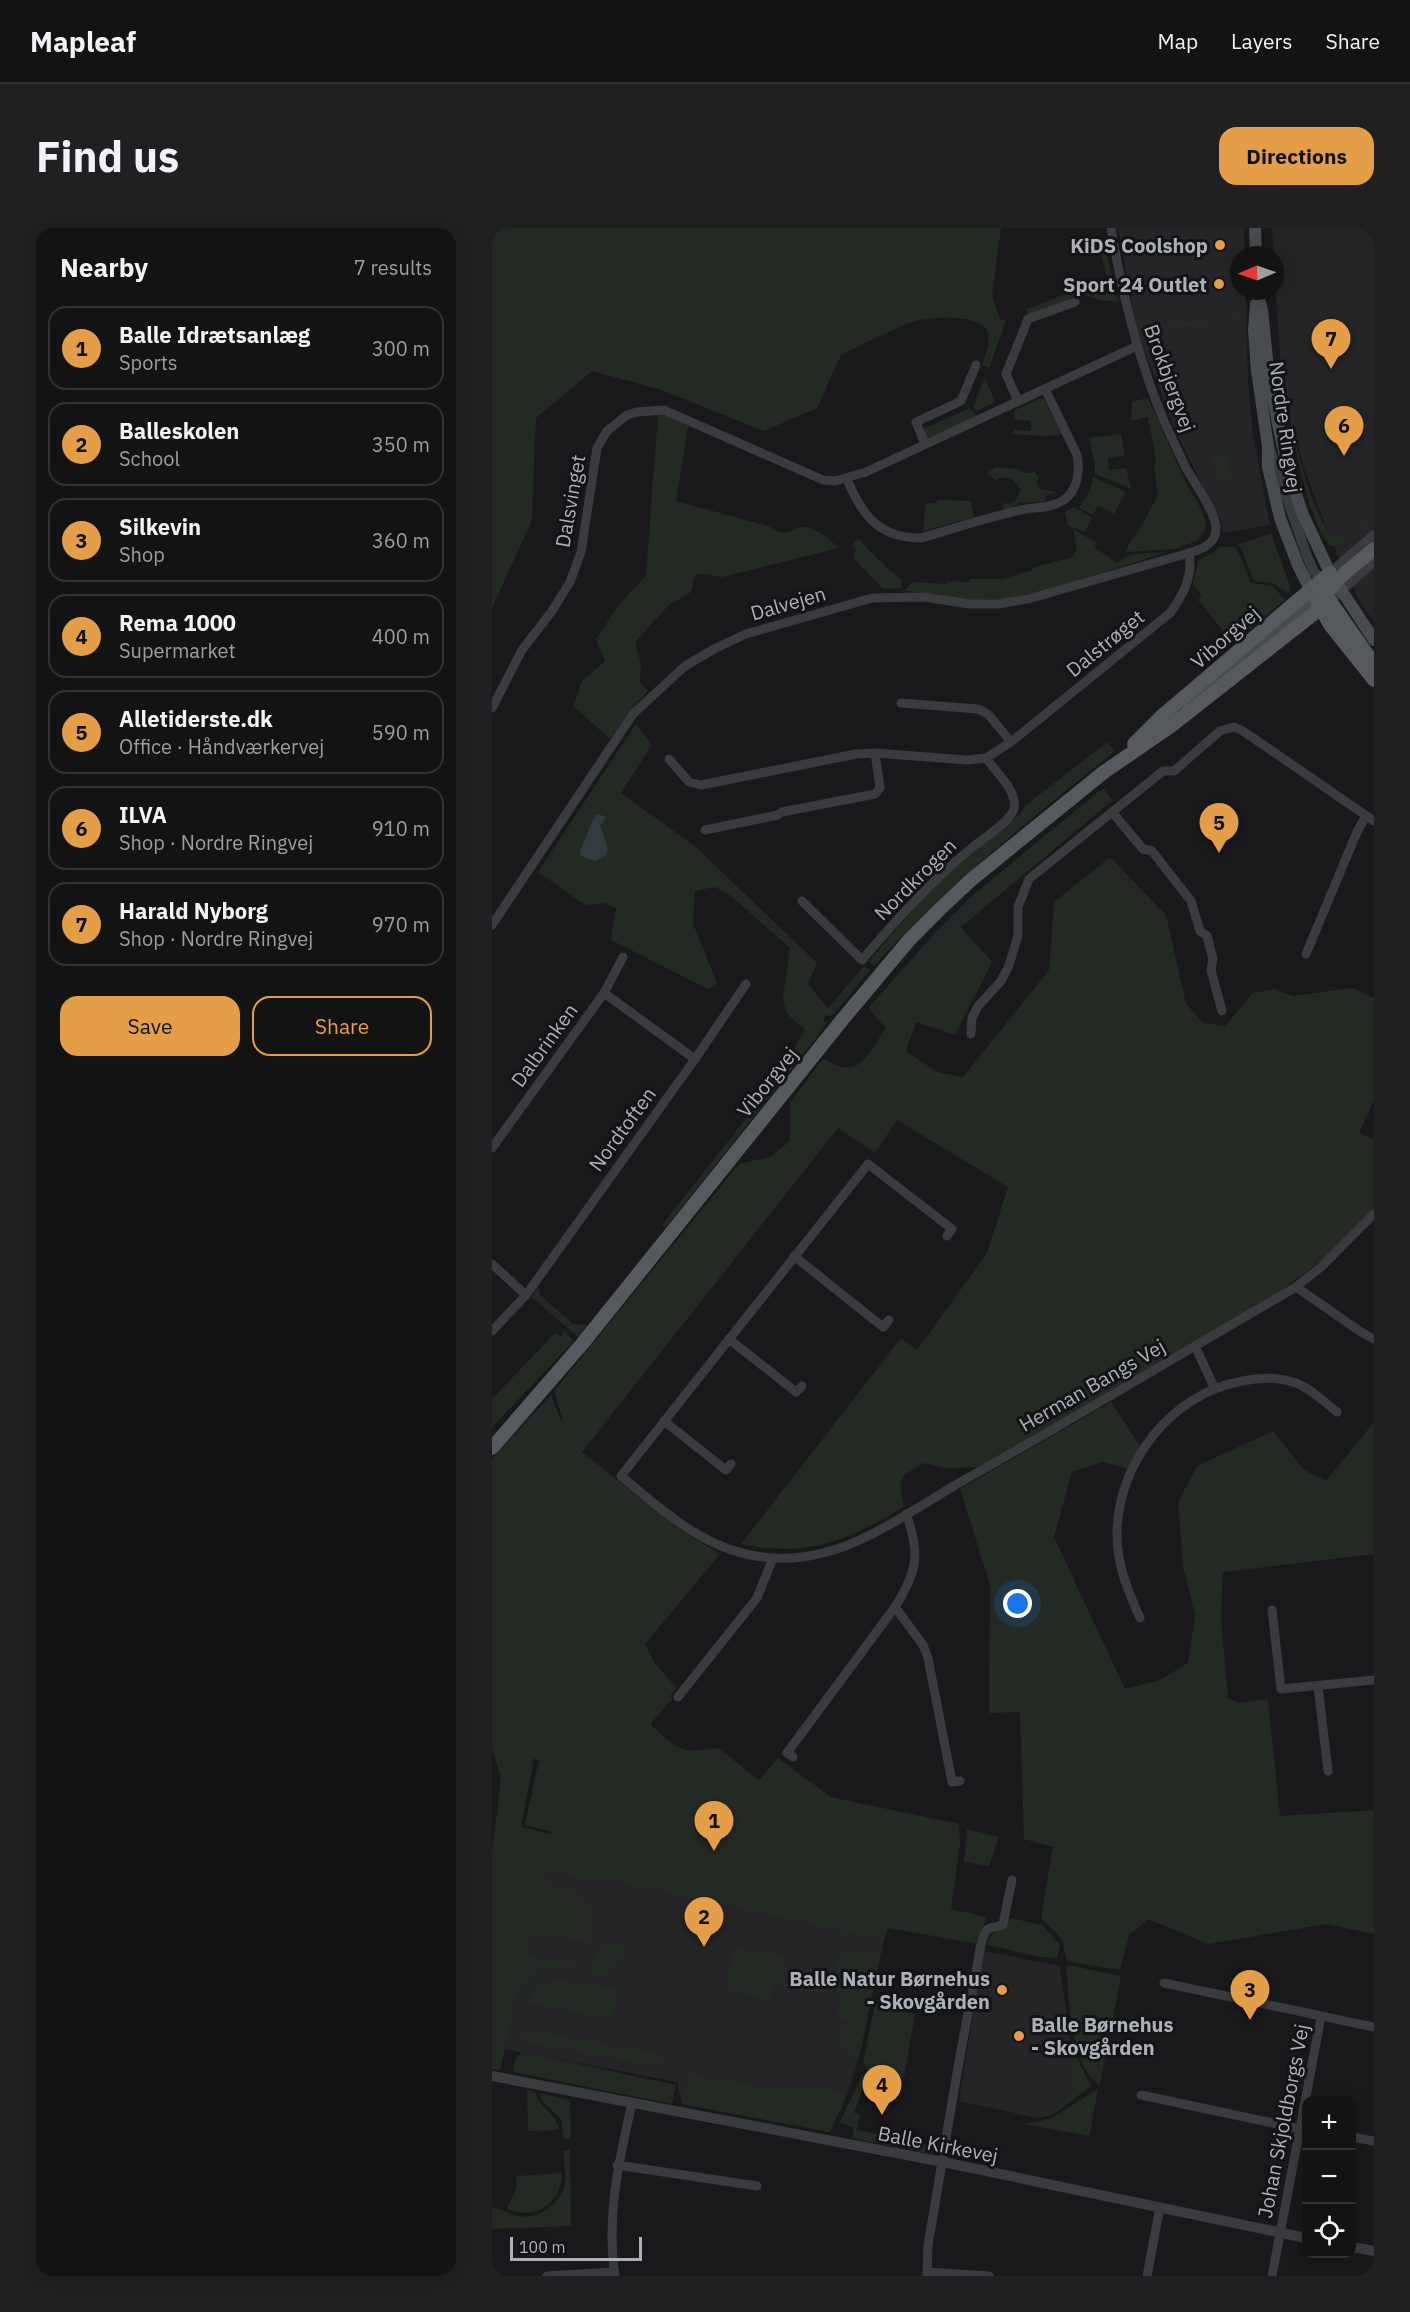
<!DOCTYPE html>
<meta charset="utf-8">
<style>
body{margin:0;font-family:"IBM Plex Sans",sans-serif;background:#202022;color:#f1f3f6}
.controls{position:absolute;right:18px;bottom:18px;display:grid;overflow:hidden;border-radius:12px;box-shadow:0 3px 15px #0003}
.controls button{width:54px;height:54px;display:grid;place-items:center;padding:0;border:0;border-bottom:2px solid #323234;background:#131314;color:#f1f3f6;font:30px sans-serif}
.compass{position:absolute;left:738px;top:18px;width:54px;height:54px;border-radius:50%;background:#131314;box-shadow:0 3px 15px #0003;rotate:268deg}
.scale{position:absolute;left:18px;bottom:15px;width:132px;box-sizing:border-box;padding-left:6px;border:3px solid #acb1b9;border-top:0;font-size:16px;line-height:21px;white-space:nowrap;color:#acb1b9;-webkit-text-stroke:4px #141416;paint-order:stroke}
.you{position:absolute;left:526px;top:1376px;width:21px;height:21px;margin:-15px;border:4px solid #fff;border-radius:50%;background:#1a73e8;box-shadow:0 0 0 9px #1a73e833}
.badge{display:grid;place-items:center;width:39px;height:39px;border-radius:50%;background:#e49e47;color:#111;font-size:20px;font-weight:700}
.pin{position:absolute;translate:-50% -50px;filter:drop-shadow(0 2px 3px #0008)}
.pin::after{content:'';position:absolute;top:32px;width:21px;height:18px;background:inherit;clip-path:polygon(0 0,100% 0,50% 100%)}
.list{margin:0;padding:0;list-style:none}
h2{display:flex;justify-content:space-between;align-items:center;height:78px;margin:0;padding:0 24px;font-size:26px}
h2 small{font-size:20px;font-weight:400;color:#9d9ea0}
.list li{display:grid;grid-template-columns:39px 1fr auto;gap:18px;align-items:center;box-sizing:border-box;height:84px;margin:0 12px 12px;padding:0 12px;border:2px solid #323234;border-radius:18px}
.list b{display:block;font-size:22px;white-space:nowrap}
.list p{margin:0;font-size:20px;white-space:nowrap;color:#9d9ea0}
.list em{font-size:20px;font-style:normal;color:#9d9ea0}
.actions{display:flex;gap:12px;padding:18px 24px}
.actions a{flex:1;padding:14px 0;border:2px solid #e49e47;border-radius:18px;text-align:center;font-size:21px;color:#e49e47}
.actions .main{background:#e49e47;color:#111}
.icon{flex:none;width:33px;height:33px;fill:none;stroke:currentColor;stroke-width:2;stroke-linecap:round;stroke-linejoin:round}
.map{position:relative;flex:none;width:882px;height:2048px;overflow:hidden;border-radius:18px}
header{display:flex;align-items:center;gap:36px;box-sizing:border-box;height:84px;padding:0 30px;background:#131314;border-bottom:2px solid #323234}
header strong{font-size:28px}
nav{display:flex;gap:33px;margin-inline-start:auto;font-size:21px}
.intro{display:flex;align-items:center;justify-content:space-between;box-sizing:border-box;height:144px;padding:0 36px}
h1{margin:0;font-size:42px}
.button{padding:15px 27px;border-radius:18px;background:#e49e47;color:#111;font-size:21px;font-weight:700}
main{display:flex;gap:36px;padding:0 36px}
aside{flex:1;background:#131314;border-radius:18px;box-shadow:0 3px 15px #0003}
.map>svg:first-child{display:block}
.built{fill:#252527}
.green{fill:#232a23;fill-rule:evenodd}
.water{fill:#313b40}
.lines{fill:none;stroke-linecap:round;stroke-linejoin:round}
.minor{stroke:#3a3b3f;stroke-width:9}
.tertiary{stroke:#3a3b3f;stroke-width:10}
.secondary{stroke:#484b4f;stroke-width:12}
.primary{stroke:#56595e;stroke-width:14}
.poi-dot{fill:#e49e47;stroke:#141416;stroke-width:2}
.labels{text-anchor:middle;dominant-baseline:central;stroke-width:6;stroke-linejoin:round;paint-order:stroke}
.poi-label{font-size:20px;font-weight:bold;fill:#acb1b9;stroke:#141416;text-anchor:end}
.street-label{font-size:20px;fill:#acb1b9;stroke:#141416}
</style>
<header>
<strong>Mapleaf</strong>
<nav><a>Map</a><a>Layers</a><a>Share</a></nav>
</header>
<div class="intro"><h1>Find us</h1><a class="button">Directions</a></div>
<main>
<aside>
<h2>Nearby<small>7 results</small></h2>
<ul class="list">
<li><span class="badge">1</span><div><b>Balle Idrætsanlæg</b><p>Sports</p></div><em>300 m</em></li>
<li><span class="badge">2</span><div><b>Balleskolen</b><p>School</p></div><em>350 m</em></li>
<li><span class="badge">3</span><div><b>Silkevin</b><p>Shop</p></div><em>360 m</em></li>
<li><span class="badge">4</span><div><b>Rema 1000</b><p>Supermarket</p></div><em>400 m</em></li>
<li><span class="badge">5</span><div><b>Alletiderste.dk</b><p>Office · Håndværkervej</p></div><em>590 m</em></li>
<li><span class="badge">6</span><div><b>ILVA</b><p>Shop · Nordre Ringvej</p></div><em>910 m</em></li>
<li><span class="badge">7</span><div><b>Harald Nyborg</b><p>Shop · Nordre Ringvej</p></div><em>970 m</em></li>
</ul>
<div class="actions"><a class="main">Save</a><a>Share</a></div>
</aside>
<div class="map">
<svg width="882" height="2048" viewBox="0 0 882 2048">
<rect width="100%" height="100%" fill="#19191b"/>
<g class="built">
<path d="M626 0H752L753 27H747V63H754L756 153 761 207 778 297 731 305 729 292 717 271 684 204 645 103Z"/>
<path d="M780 0H882V394L866 371 837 307 811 237 789 145Z"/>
<path d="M60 1602 392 1712 367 1830 355 1867 338 1904 190 1876 185 1854 12 1821Z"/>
<path d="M491 1723 568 1738 583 1853 574 1872 545 1890 467 1873Z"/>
</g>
<g class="green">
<path d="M0 0H509L500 68 508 91 514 93 497 140 490 137C493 127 499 116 496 105 490 84 433 89 417 95 394 104 371 117 349 127L325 180 272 203 170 162 100 143 44 190 40 292 0 380Z"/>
<path d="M614 21 626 74 608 72 591 66 535 88V81L597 57 598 53H605L607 56 614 54 615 50 609 27H602L604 23Z"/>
<path d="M749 85V94L647 102 645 90H650L651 96 738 92 739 86Z"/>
<path d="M493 149 503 174 486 183 481 180Z"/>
<path d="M549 170 553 173 570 207 554 208 521 206 522 202 539 203V193L522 191 523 182Z"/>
<path d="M656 170 694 255 708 279 714 294 713 302 705 313 682 321 633 324 641 308 643 309 666 267 662 237 664 232 656 189 639 193 640 175 642 173Z"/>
<path d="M475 178 485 188 436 210H434L431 201 476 181Z"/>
<path d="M800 183C802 192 802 199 803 207 807 238 823 285 840 310 856 314 870 296 882 287V292L846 319 837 317C816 292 804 220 797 187Z"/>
<path d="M166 185 173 186 196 198 184 273 276 298C303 313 294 298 313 299 324 300 340 312 346 320L230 349 211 346 203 347 199 364 177 377 143 414 149 436 148 454 156 463 137 484 118 511 81 478 90 453 113 433 104 411 128 375 154 348Z"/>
<path d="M629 206 633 227 616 230 617 242 634 240 639 261 603 246V236L597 210Z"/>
<path d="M735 226 738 248 723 253 720 227Z"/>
<path d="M504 239 527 241 533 245 543 244 547 249 545 255 548 261 565 264 553 268V274L527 275 516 282 511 281 510 275C522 278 526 271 528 261 522 251 518 249 507 250L505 253 495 245Z"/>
<path d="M601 249 634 264 622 286 606 277 601 287 587 280 598 263Z"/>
<path d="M446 272 479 273 482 289 431 303 434 275H444Z"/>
<path d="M582 279 600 290 593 304 576 298 573 284Z"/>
<path d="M581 301 605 315 602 319 625 335 639 326 676 324 551 363 513 371 477 372 435 365 412 363 421 354 455 356V353L477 354 478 351H511L541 342 540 340 580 329 585 322Z"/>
<path d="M779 305 797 355 799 362 795 365 781 355 766 354 761 351 747 316Z"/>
<path d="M366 311C381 325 395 341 411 353L408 360 391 361 361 330 364 322 360 317Z"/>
<path d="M727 319H742L748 327 759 355 781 358 793 372 741 415 706 372 710 367 701 356 706 332 721 325Z"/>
<path d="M144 496 160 517 129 565 205 620 325 735 316 756 336 780 372 738 378 742 341 787 333 788 331 794H335L324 810 173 1000 170 997 279 859 313 802 294 785 291 770 298 720 238 667 223 659 203 663 201 696 225 755 216 761 119 712 124 680 112 675 93 677 46 644Z"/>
<path d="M615 514 623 523C539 591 455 657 382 738L377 733 431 670 457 644 528 586 534 577Z"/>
<path d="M611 560 621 572 469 699 500 734 463 807 424 794 414 823 445 844 471 849 557 742 562 674 618 629 674 687 694 776 711 795 733 798 761 765 782 761 801 768 860 760 882 770V872L867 905 882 912V981L839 1025 778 1071 487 1239 455 1240 432 1235C406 1249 406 1251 412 1279 354 1313 317 1330 249 1316L409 1110 425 1122 495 1025 516 959 405 892 383 925 346 900 90 1224 187 1301 228 1326 153 1416 163 1436 185 1460 178 1468 180 1471 160 1494 159 1497C186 1522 188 1526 226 1520L267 1552 286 1530 339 1569 467 1596 468 1617 459 1681 494 1689 487 1716 396 1700 392 1712 115 1651 102 1655 52 1642 50 1652 81 1665 103 1679 96 1714 38 1705 33 1727 82 1735 81 1744 49 1741 26 1760 8 1842 0 1841V1624L9 1551 0 1520V1231L59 1167 70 1195 71 1192 62 1163 247 936 278 929 298 913V875L331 830C368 854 374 828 394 800L376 780 442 706 481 667ZM42 1530 47 1532 33 1597 60 1604 59 1606 29 1599Z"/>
<path d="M46 1059 48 1067 81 1096 95 1097 86 1109 40 1069Z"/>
<path d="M72 1102 81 1112 80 1115 0 1199V1171L63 1105 70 1109Z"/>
<path d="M619 1174 648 1218 636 1241 611 1234 580 1244 562 1309 633 1461 668 1452 696 1435 703 1387 691 1338 686 1274 705 1238 781 1203 812 1242 834 1253 882 1194V1326L731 1344 729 1390 736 1470 747 1475 776 1471 788 1588 882 1582V1706L835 1696 716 1716 656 1691 637 1707 628 1742 575 1733 570 1711 549 1690 561 1619 532 1611 528 1484 497 1485 498 1357 468 1261Z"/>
<path d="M475 1601 507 1609 497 1638 472 1634Z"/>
<path d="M519 1690 550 1697 568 1717 565 1730 548 1729 495 1717C500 1700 509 1703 519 1690Z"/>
<path d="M107 1713 136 1720 130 1729 110 1748 99 1747Z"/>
<path d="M242 1719 293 1729 290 1750 299 1752 297 1759 281 1757 279 1772 235 1763Z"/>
<path d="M347 1725H388L367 1830H360L354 1817 347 1816 349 1802 357 1795 344 1790 347 1774 352 1773V1769L347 1767 342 1746Z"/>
<path d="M576 1737 629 1748 608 1857C578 1840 578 1773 574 1741Z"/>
<path d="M333 1743 338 1744 342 1767 302 1760 304 1752 329 1758Z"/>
<path d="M62 1751 116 1760 123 1758 126 1760 120 1791 35 1775 45 1758Z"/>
<path d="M383 1775 423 1786 412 1850 375 1841 371 1836Z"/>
<path d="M30 1800 172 1827 170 1834 158 1837 30 1814Z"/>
<path d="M578 1816 599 1858 560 1887 545 1890 574 1872 582 1853Z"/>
<path d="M31 1824 184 1857 180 1876 21 1844C22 1836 22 1828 31 1824Z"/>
<path d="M195 1845 292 1863 296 1858C316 1862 336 1859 355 1867L338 1904 190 1876Z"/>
<path d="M370 1847 405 1854 403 1859 373 1854 362 1885 368 1886 365 1902 441 1918 444 1916 449 1901 443 1924 439 1926 360 1910 362 1900 348 1894Z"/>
<path d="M606 1861 597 1908 532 1896 560 1890Z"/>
<path d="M35 1862 43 1864C47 1880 65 1885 67 1902L36 1903Z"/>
<path d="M48 1865 78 1872 79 1911H72L69 1891 49 1872Z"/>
<path d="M78 1922 79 1998 0 2001V1979C9 1981 18 1986 27 1988 46 1992 69 1975 73 1956 74 1945 72 1933 72 1923Z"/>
<path d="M70 1945C69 1976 43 1993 15 1981L24 1961 25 1948Z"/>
</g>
<path class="water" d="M106 586 114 589 108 598 116 620 114 627 103 633 89 628 88 623 102 590Z"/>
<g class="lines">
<g class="minor">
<path d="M526 173 514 146 536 91 583 74"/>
<path d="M433 216 424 194 469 173 484 137"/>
<path d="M355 251C370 287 386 310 429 310 464 300 499 288 534 281 546 279 559 280 570 273 586 264 588 243 585 227L553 161"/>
<path d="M409 475 486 481 496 486 519 514"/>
<path d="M0 480 30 422 60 383 78 354 89 324 105 220 115 203 135 187 145 184 172 182 331 252 343 253 374 244 645 118"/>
<path d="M177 531 197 554 209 557 364 526 383 525 475 532 494 530 519 514 678 385C692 366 701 348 697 325"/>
<path d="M620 584 651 621 660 623 699 673 708 703 715 708 721 731 719 742 730 783"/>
<path d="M213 602 286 587 290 584 383 566 388 560 383 525"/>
<path d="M310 673 370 732C405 691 440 652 482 618 493 609 519 593 522 581 526 563 503 543 494 530"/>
<path d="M0 697 141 486 193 438 224 420 254 406 380 370 432 369 477 376H506L536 371 697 325C710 321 725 316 724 299 722 281 702 255 693 238 686 224 679 208 672 193 646 131 630 66 619 0"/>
<path d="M814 726 865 604 874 588"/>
<path d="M112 765 203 831"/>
<path d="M479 806 480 790 486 778 509 753 516 740 526 708V679L537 651 671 543H682L728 503 742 499 751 503 882 593"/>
<path d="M0 920 112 765 131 729"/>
<path d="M455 1008 460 1001 376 936 129 1248C175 1286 218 1327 281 1330 307 1332 332 1326 356 1317 395 1301 431 1276 467 1255 581 1191 692 1124 804 1059L829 1039 882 986"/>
<path d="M302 1028 391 1099 397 1092"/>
<path d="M0 1036 34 1067"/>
<path d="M804 1059 869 1104 882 1111"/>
<path d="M0 1103 34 1067 203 831 254 756"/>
<path d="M237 1111 304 1164 310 1158"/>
<path d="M703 1118 723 1161"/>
<path d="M172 1193 234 1242 239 1236"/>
<path d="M403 1379 431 1417 436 1430 460 1554 468 1553"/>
<path d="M780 1382 789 1461 882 1452"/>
<path d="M648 1390C636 1363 625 1337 625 1307 625 1235 679 1166 750 1153 768 1149 787 1149 804 1155 820 1161 832 1174 845 1184"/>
<path d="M826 1458 836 1543"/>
<path d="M186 1469 265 1370 281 1330"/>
<path d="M301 1529 295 1525 403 1379C425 1344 429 1326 414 1286"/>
<path d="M672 1755 882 1799"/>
<path d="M649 1867 814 1902"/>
<path d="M860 1909 882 1913"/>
<path d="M125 1937 265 1958"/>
<path d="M435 2044 497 2048"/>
<path d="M55 2048 122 2044"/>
<path d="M123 2048C114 1989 127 1932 140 1875"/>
<path d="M435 2048 436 2016C452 1928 464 1839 483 1751 485 1740 488 1710 495 1702 499 1698 506 1700 511 1696L520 1652"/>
<path d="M655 2048 668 1979"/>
<path d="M780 2048 829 1789"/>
</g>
<g class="tertiary">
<path d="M777 219 815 328 822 344 835 358"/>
<path d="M838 345 882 307"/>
<path d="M833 377 882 333"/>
<path d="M0 1848 451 1934 814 2010"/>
<path d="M860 2019 882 2023"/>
</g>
<g class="secondary">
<path d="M763 0 764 27"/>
<path d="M766 68 770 82 777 150 787 201 797 246 811 287 838 345 882 412"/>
<path d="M764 76 762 102 765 143 776 218V239L788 290 806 337 818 361"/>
<path d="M696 481 703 471 805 386 829 364"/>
</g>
<g class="primary">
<path d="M829 364 838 373 882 436"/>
<path d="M825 374 839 398 882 452"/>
<path d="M642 516 671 487 838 345"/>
<path d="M0 1220 90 1116 350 792 418 711 449 680 480 651 612 544 679 498 829 380C835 354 863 338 882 321"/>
</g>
</g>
<g class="poi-dot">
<circle cx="728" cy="17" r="6"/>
<circle cx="727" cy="56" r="6"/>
<circle cx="510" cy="1762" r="6"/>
<circle cx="527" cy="1808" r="6"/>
</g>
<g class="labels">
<g class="poi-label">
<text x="716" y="17">KiDS Coolshop</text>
<text x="715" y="56">Sport 24 Outlet</text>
<text x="498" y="1750">Balle Natur Børnehus<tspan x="498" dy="23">- Skovgården</tspan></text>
<text x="539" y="1796" text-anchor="start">Balle Børnehus<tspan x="539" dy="23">- Skovgården</tspan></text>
</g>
<g class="street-label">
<text transform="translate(678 150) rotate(70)">Brokbjergvej</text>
<text transform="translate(794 199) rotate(82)">Nordre Ringvej</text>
<text transform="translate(78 273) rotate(-80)">Dalsvinget</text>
<text transform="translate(296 375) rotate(-16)">Dalvejen</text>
<text transform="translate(733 409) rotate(-41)">Viborgvej</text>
<text transform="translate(613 415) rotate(-39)">Dalstrøget</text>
<text transform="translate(423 651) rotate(-45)">Nordkrogen</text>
<text transform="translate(52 817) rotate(-54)">Dalbrinken</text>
<text transform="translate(275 854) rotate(-51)">Viborgvej</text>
<text transform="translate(130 901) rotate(-54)">Nordtoften</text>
<text transform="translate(600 1157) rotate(-30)">Herman Bangs Vej</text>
<text transform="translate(791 1893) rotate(-79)">Johan Skjoldborgs Vej</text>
<text transform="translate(446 1916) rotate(11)">Balle Kirkevej</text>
</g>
</g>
</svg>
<div class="controls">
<button>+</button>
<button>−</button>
<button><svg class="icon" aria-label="locate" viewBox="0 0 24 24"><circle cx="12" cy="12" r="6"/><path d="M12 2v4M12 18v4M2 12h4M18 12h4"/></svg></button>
</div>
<svg class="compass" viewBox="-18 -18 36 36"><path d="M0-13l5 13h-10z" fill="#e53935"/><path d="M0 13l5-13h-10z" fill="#9d9ea0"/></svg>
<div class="scale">100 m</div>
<div class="you"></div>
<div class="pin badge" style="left:222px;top:1623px">1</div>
<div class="pin badge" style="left:212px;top:1719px">2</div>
<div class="pin badge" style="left:758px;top:1792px">3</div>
<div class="pin badge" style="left:390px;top:1887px">4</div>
<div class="pin badge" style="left:727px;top:625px">5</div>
<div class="pin badge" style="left:852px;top:228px">6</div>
<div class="pin badge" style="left:839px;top:141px">7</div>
</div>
</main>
